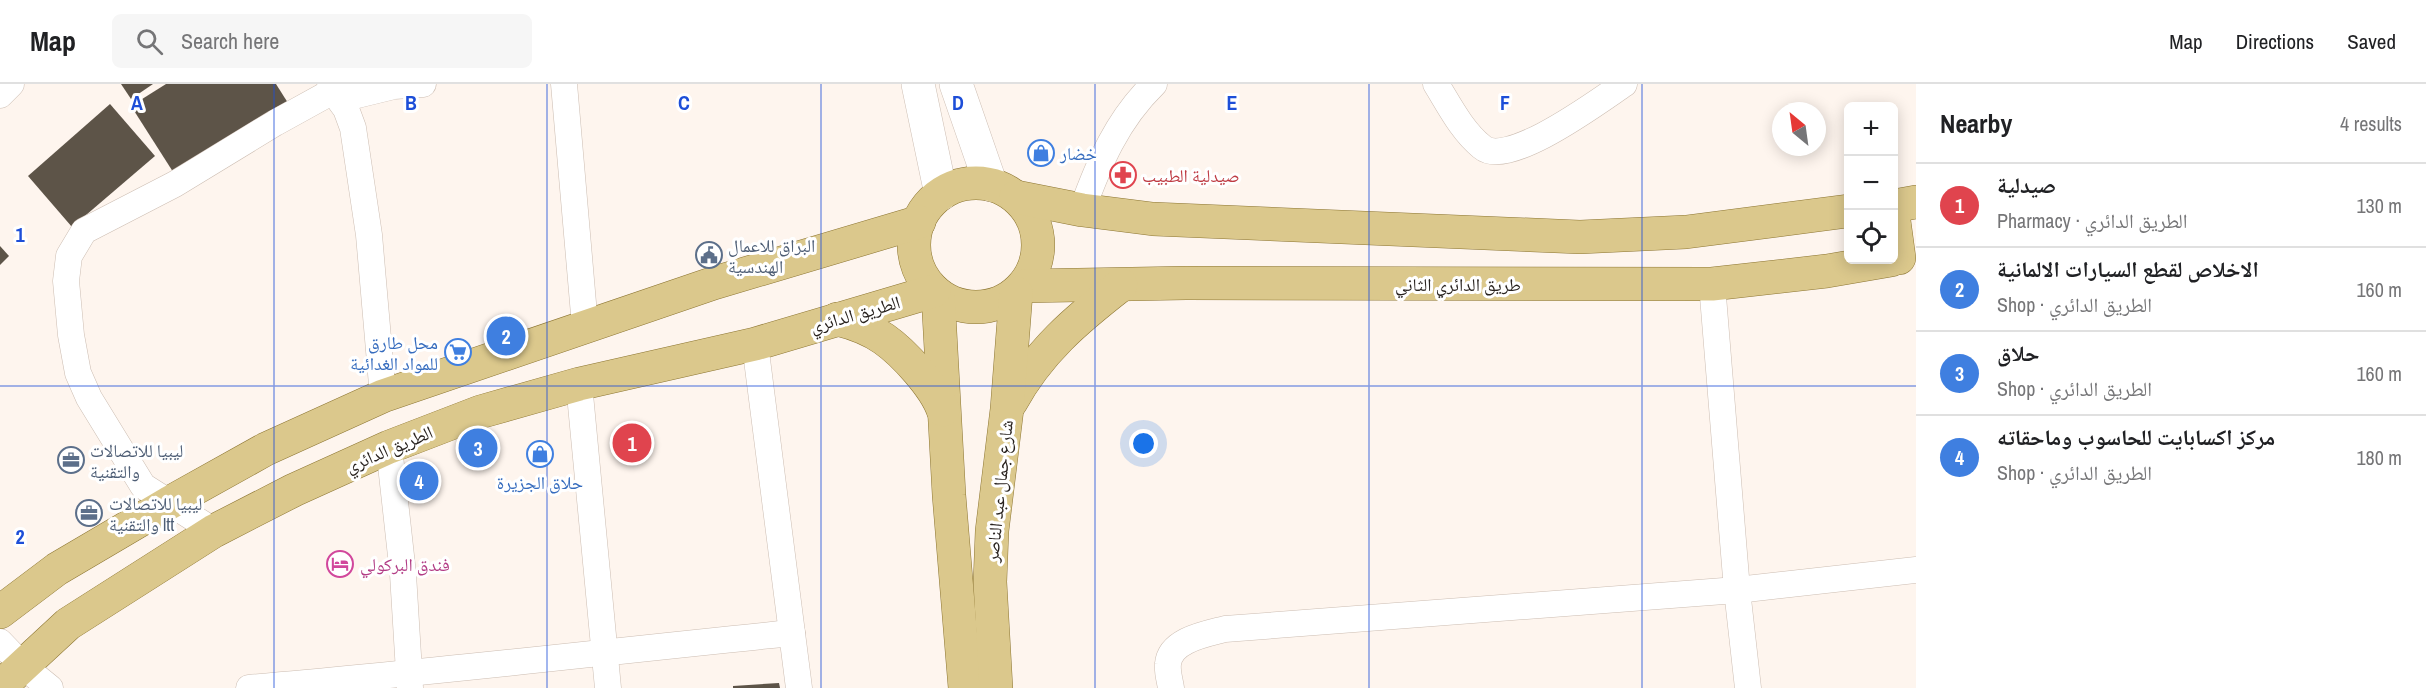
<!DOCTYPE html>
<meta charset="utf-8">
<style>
body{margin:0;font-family:"Archivo Narrow","Noto Naskh Arabic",sans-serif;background:#f6f6f6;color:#202124}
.controls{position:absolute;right:18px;top:18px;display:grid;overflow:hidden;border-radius:9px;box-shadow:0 3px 15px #0003}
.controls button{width:54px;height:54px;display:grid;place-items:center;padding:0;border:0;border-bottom:2px solid #e0e0e0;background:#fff;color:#202124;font:30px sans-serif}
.compass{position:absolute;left:1772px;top:18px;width:54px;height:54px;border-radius:50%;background:#fff;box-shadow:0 3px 15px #0003;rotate:331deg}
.you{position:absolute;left:1144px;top:360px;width:21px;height:21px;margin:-15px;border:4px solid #fff;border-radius:50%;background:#1a73e8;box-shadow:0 0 0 9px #1a73e833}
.badge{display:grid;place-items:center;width:39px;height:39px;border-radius:50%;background:#7c3aed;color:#fff;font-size:20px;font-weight:700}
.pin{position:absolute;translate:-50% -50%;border:3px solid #fff;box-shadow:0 2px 6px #0006}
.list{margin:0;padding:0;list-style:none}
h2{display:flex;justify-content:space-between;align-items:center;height:78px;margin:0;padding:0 24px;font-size:26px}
h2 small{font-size:20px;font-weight:400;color:#757577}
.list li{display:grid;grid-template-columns:39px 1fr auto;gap:18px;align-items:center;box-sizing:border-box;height:84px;padding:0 24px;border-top:2px solid #e0e0e0}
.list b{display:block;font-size:22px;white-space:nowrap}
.list p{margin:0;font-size:20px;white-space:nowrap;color:#757577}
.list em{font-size:20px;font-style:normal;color:#757577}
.icon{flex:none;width:33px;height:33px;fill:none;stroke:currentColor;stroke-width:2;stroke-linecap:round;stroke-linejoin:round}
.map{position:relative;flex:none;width:1916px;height:604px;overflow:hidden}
header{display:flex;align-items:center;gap:36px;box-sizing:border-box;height:84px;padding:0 30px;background:#fff;border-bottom:2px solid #e0e0e0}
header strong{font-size:28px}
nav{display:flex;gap:33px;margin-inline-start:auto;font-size:21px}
.search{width:420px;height:54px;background:#f6f6f6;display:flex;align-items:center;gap:15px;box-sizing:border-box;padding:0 21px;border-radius:9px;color:#757577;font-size:22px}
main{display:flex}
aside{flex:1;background:#fff}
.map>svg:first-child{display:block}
.building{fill:#5d5448}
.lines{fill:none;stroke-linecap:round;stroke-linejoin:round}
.minor-casing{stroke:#ccbdb2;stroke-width:27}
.tertiary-casing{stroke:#ccbdb2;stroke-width:34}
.primary-casing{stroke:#8d7633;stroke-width:34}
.minor{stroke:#fff;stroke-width:26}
.tertiary{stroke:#fff;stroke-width:33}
.primary{stroke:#dbc88c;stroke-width:33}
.grid{fill:none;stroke:#1d4ed8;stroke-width:1.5;stroke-opacity:0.55}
.labels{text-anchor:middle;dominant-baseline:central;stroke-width:6;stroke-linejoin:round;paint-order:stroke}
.shop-label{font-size:18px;fill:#366cbe;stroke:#fff;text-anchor:start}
.health-label{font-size:18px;fill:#be3a42;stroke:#fff;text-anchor:start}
.service-label{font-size:18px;fill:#4e5e75;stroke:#fff;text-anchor:start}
.street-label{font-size:18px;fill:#28221e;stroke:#fff}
.hotel-label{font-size:18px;fill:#b23c85;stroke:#fff;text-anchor:start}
.grid-label{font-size:20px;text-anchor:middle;font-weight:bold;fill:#1d4ed8;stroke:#fff;stroke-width:6;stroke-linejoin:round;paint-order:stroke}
</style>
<header>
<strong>Map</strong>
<div class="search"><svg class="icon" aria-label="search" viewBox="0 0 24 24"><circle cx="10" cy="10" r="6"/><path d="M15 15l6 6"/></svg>Search here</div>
<nav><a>Map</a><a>Directions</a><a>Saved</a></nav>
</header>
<main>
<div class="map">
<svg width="1916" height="604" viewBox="0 0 1916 604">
<rect width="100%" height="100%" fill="#fef5ee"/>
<g class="building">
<path d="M121 0H153L131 15Z"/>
<path d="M166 0H276L288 19 175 91 131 22Z"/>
<path d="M110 20 155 72 72 143 28 92Z"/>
<path d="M0 162 9 172 0 181Z"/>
<path d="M779 599 780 604H733V602Z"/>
</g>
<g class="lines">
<defs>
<g id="minor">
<path d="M564 0 585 242"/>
<path d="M1436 0C1449 21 1462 47 1482 63 1508 85 1600 16 1624 0"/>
<path d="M330 3 346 25 353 44 369 151 383 312"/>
<path d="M0 11 11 0"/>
<path d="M1082 126C1099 79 1117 36 1154 0"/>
<path d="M1712 200 1737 506 1748 604"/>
<path d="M755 260 799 604"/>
<path d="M579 300 608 604"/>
<path d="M389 363 403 490 410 604"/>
<path d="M214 447 143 402 89 314 78 289 71 251 66 197 69 172 84 147 175 100 275 39 333 7 349 13 394 2 423 0"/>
<path d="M0 558 23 582 50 604"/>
<path d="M249 604C430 589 611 567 792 549"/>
<path d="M1171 604C1170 597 1167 588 1168 580 1170 556 1206 550 1225 545L1737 506 1916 486"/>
</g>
<g id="tertiary">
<path d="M918 0 941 110"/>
<path d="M956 0 991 101"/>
</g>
<g id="primary">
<circle cx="976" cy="161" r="62"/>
<path d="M1016 113 1082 126 1153 135 1580 153 1686 148 1848 127"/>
<path d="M1894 122 1916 118"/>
<path d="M1894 137 1899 174"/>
<path d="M1024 202 1186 199 1712 200 1827 187 1891 176"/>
<path d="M938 211 949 411 965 604"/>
<path d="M837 235C853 239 870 245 884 255 904 269 935 303 943 326"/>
<path d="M1011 318C1039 267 1076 236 1121 201"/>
<path d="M0 528 57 485 169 419 266 365 383 312 714 199 919 138"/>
<path d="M0 603 68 540 214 447 294 406 389 363 480 328 579 300 755 260 934 207"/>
<path d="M996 604 990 498 992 447 1007 325 1016 209"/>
</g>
</defs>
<use href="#minor" class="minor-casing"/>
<use href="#tertiary" class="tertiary-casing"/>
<use href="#primary" class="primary-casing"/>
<use href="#minor" class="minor"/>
<use href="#tertiary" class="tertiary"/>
<use href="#primary" class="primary"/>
</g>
<path class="grid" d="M274 0V604M547 0V604M821 0V604M1095 0V604M1369 0V604M1642 0V604M0 302H1916"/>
<defs>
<symbol id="shop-ring" viewBox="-11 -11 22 22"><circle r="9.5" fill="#fff" stroke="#3f7fe0" stroke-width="1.5"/><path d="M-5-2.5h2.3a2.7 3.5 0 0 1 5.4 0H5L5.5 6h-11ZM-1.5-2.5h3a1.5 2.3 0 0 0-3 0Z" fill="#3f7fe0"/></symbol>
<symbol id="pharmacy-ring" viewBox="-11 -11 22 22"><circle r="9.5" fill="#fff" stroke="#e0444e" stroke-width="1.5"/><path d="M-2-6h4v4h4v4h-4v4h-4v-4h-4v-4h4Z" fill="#e0444e"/></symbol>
<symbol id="civic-ring" viewBox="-11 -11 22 22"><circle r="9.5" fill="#fff" stroke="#5c6f8a" stroke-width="1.5"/><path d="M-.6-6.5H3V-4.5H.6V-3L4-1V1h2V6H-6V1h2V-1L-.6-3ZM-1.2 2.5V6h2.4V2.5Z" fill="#5c6f8a"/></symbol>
<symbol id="supermarket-ring" viewBox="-11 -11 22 22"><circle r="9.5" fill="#fff" stroke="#3f7fe0" stroke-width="1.5"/><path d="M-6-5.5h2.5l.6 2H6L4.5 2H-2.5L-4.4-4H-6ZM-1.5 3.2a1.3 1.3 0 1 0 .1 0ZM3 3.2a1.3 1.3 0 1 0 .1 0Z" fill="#3f7fe0"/></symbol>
<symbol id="office-ring" viewBox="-11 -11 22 22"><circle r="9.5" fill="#fff" stroke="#5c6f8a" stroke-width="1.5"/><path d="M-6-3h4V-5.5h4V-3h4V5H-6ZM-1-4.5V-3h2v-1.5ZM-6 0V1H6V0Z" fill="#5c6f8a"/></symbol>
<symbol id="hotel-ring" viewBox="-11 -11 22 22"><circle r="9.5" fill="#fff" stroke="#d1479c" stroke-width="1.5"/><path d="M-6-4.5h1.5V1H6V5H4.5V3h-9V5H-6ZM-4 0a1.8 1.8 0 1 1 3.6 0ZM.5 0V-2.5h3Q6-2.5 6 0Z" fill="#d1479c"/></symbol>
</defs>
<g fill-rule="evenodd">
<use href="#shop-ring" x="1026" y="54" width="30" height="30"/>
<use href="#pharmacy-ring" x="1108" y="76" width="30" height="30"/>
<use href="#civic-ring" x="694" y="156" width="30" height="30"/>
<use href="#supermarket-ring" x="443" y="253" width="30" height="30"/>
<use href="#shop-ring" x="525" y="355" width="30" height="30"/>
<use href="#office-ring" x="56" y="361" width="30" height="30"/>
<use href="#office-ring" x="74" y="414" width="30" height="30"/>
<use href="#hotel-ring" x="325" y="465" width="30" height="30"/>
</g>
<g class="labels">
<g class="shop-label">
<text x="1060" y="69">خضار</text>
<text x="438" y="258" text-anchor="end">محل طارق<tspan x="438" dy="21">للمواد الغدائية</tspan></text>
<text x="540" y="398" text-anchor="middle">حلاق الجزيرة</text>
</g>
<g class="health-label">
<text x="1142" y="91">صيدلية الطبيب</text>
</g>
<g class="service-label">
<text x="728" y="161">البراق للاعمال<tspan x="728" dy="21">الهندسية</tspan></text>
<text x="90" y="366">ليبيا للاتصالات<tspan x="90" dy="21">والتقنية</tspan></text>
<text x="109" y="419">ليبيا للاتصالات<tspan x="109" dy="21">والتقنية ltt</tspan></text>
</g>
<g class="street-label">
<text x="1458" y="200">طريق الدائري الثاني</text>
<text transform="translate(855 230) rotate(-16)">الطريق الدائري</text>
<text transform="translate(389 365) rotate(-23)">الطريق الدائري</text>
<text transform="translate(999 407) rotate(-84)">شارع جمال عبد الناصر</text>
</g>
<g class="hotel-label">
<text x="360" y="480">فندق البركولي</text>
</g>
</g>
<g class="grid-label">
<text x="137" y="26">A</text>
<text x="411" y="26">B</text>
<text x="684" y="26">C</text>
<text x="958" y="26">D</text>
<text x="1232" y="26">E</text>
<text x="1505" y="26">F</text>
<text x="20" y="158">1</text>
<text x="20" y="460">2</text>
</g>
</svg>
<div class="controls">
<button>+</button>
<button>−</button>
<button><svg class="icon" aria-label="locate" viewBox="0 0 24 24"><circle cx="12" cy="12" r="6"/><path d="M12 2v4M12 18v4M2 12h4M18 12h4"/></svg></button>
</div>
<svg class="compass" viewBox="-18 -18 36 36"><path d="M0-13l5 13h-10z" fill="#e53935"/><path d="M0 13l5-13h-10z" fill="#757577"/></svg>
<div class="you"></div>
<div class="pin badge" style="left:632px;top:359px;background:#e0444e">1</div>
<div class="pin badge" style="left:506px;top:252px;background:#3f7fe0">2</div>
<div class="pin badge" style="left:478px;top:364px;background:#3f7fe0">3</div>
<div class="pin badge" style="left:419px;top:397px;background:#3f7fe0">4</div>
</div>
<aside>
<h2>Nearby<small>4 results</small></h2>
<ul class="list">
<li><span class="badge" style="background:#e0444e">1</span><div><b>صيدلية</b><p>Pharmacy · الطريق الدائري</p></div><em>130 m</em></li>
<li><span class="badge" style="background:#3f7fe0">2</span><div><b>الاخلاص لقطع السيارات الالمانية</b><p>Shop · الطريق الدائري</p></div><em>160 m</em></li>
<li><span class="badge" style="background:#3f7fe0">3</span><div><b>حلاق</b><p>Shop · الطريق الدائري</p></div><em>160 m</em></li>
<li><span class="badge" style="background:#3f7fe0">4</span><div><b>مركز اكسابايت للحاسوب وماحقاته</b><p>Shop · الطريق الدائري</p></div><em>180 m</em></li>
</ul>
</aside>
</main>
